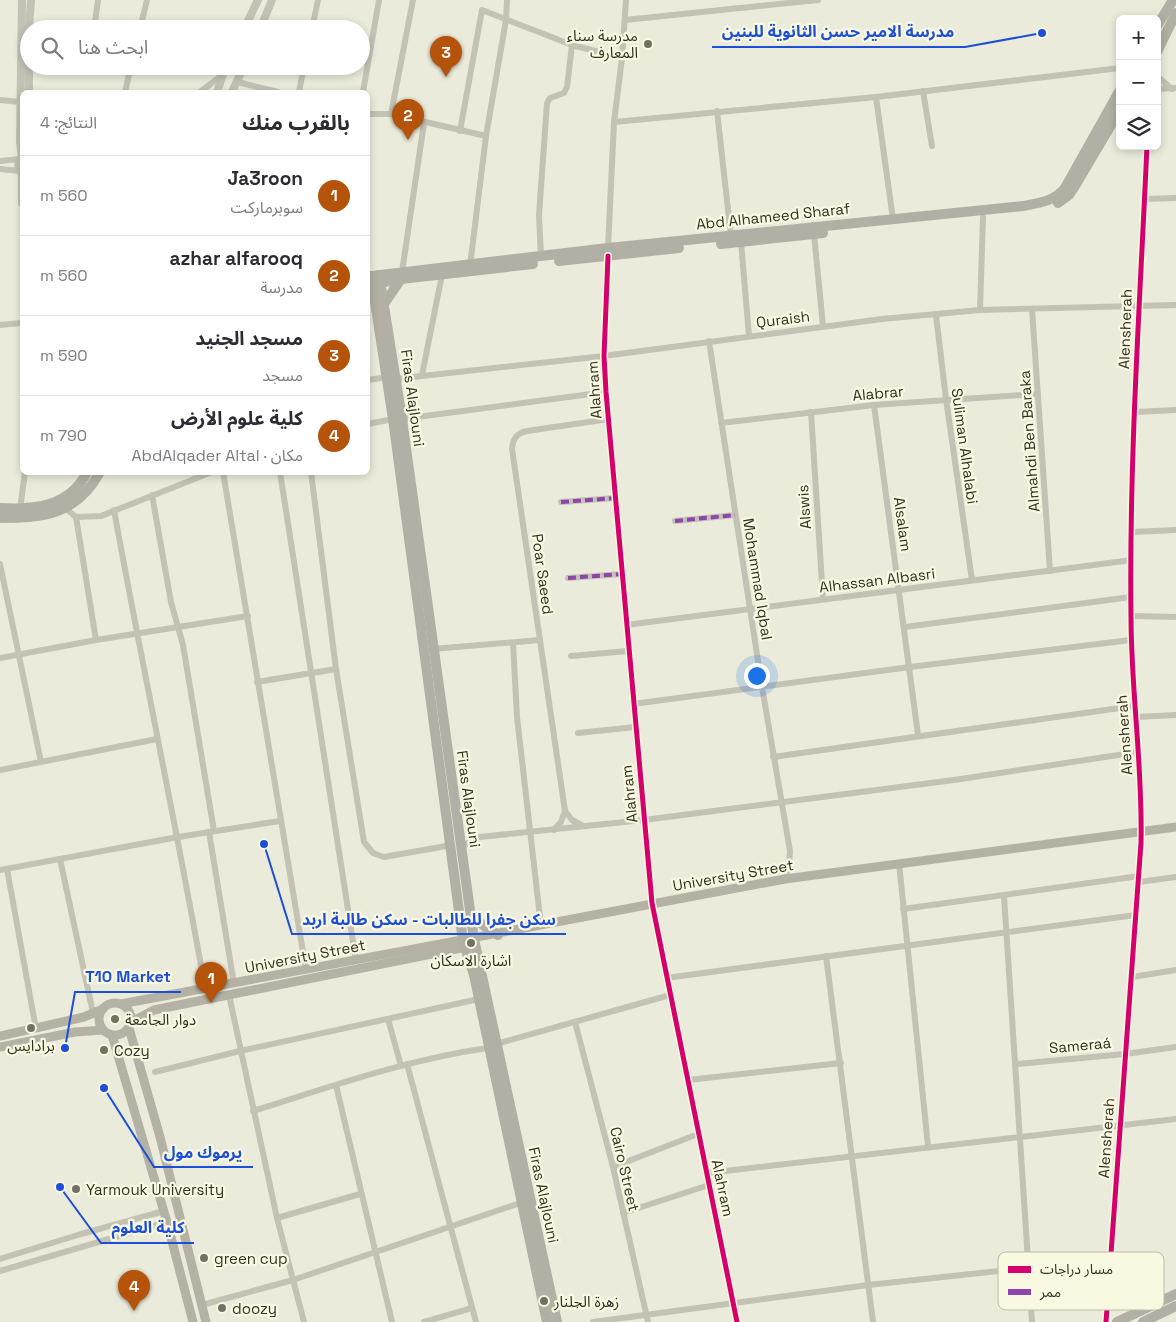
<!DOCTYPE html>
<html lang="ar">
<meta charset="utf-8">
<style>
body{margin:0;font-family:"Space Grotesk","Noto Sans Arabic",sans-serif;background:#f2f2f3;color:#2b2b33;direction:rtl}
.controls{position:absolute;right:15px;top:15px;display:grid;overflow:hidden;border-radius:8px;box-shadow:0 2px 8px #0003}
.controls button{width:45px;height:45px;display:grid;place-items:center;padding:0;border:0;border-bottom:1px solid #e1e1e2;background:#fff;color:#2b2b33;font:25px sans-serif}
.you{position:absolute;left:756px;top:675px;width:18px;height:18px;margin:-12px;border:4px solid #fff;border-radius:50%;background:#1a73e8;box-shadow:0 0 0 8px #1a73e833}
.badge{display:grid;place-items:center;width:32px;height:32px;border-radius:50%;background:#b45309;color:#fff;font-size:16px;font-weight:700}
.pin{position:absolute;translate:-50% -41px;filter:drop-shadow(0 1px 2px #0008)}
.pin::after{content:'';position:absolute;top:26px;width:18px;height:15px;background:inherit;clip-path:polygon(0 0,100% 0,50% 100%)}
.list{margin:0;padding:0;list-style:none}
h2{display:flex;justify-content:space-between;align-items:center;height:65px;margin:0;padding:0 20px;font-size:21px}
h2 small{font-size:16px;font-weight:400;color:#7c7c81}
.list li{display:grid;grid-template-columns:32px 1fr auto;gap:15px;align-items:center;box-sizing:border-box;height:80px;padding:0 20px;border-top:1px solid #e1e1e2}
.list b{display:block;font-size:19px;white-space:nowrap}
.list p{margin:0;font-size:16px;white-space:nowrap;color:#7c7c81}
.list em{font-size:16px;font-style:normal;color:#7c7c81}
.icon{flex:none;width:28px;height:28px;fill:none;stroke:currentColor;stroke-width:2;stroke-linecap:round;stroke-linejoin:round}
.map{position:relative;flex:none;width:1176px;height:1322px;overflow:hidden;direction:ltr}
.search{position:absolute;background:#fff;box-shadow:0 2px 8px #0003;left:20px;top:20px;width:350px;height:55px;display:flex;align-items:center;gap:12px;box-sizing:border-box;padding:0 18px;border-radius:28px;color:#7c7c81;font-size:19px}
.panel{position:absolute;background:#fff;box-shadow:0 2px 8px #0003;left:20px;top:90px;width:350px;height:385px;border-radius:8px;direction:rtl}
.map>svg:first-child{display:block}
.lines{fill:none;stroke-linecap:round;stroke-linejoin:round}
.minor{stroke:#c3c2b5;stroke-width:6}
.tertiary{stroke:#c3c2b5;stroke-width:8}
.secondary{stroke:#b4b2a5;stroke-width:9}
.primary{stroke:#b2b0a4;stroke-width:10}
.quiet{stroke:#8e44ad;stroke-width:4;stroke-dasharray:8 4;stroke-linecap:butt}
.cycleway-casing{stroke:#f9f9e1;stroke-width:8}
.cycleway{stroke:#d6006c;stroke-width:5}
.poi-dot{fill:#737164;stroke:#f9f9e1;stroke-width:2}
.labels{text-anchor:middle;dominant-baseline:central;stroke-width:4.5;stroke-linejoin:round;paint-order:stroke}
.poi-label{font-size:15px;fill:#333024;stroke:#f9f9e1;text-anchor:start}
.street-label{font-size:15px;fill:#333024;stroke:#f9f9e1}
.key{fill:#f9f9e1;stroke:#bebda8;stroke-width:1}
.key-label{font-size:14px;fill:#333024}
.leader{fill:none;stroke:#1d4ed8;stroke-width:2}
.callout-dot{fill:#1d4ed8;stroke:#f9f9e1;stroke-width:2}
.callout-label{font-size:16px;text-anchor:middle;font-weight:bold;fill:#1d4ed8;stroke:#f9f9e1;stroke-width:4.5;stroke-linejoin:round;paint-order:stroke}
</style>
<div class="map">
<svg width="1176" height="1322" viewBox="0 0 1176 1322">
<rect width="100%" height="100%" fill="#ebebdb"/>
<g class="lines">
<g class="minor">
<path d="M625 20 818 0"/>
<path d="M94 29 98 0"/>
<path d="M140 29 147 0"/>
<path d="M312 29 318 0"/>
<path d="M1157 76 1172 89"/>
<path d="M237 82 278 92"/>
<path d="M1157 89 1176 88"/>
<path d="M923 91 932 146"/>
<path d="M125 92 131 66"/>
<path d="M200 92 221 76"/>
<path d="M299 92 304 66"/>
<path d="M363 92 379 0"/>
<path d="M876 97 893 219"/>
<path d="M0 100 21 102"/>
<path d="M717 111 731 236"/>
<path d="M368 114H391L486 136"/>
<path d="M391 114 413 0"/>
<path d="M614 122 876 97 1120 68"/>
<path d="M460 131 482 10 572 45 622 58"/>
<path d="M0 161 20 159"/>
<path d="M0 169 20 171"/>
<path d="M1145 199 1176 198"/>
<path d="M814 234 823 326"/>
<path d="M741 242 749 336"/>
<path d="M608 248 614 122 622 58 626 0"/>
<path d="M608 256 604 356 606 392 652 903 737 1322"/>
<path d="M541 257 539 215 547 103 550 98 564 93 567 87 572 45"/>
<path d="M470 266 486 136 506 20 507 0"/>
<path d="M402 272 424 123"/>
<path d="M1032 309 1050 571"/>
<path d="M980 310 983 217"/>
<path d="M936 315 946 399 972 580"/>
<path d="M0 325 22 323"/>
<path d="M709 341 762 687 790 851 789 865 785 879"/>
<path d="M422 375 442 275"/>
<path d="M395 379 604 356 882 319 980 310 1176 305"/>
<path d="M368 380 387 377"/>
<path d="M874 405 918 735"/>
<path d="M811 412 823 599"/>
<path d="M1135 412 1176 410"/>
<path d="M402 419 606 392"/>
<path d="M721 423 874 405 1038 394"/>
<path d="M368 424 393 419"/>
<path d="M223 472 306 970"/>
<path d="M280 472 356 961"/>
<path d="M311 472 336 669 364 842 373 853 384 857 452 845"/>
<path d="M152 495 171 602 183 645 214 831"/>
<path d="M561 502 616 498"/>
<path d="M20 509 25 472"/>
<path d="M66 509 76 517 101 516 212 472"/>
<path d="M114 510C143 670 177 829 205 988"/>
<path d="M76 517 96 640"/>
<path d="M675 521 735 515"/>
<path d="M1132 532 1176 530"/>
<path d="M0 564 41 762"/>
<path d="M568 578 622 574"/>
<path d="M1131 616 1176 617"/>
<path d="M626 625 1132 560"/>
<path d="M905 627 1131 597"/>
<path d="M513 643 517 717 541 926"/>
<path d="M432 649 540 640"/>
<path d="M571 656 628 651"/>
<path d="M0 658 96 640 248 616"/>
<path d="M257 682 336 669"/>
<path d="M633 704 910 667 1131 640"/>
<path d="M1135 717 1176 715"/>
<path d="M578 733 635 727"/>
<path d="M773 757 1134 706"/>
<path d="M0 770 157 739"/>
<path d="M565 811 572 820 583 826"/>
<path d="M554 830 561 822 565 811 512 449C513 438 517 433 527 431L609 419"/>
<path d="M209 832 234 984"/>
<path d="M462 848 470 841 480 837 644 820 954 780 1138 752"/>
<path d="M60 859 93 1013"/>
<path d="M899 863 928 1146"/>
<path d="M7 869 36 1029"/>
<path d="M0 870 178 837 280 821"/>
<path d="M1139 882 1176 877"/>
<path d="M1004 896 1032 1322"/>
<path d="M903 909 1139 876"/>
<path d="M826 956 873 1322"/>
<path d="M1132 977 1176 970"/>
<path d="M666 978 1136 915"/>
<path d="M229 995 277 1218 304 1322"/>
<path d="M388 1019 401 1066"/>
<path d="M575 1022 613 1167 648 1322"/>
<path d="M496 1044 670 995"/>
<path d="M407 1064 476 1322"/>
<path d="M1017 1064 1125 1054 1176 1047"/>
<path d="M155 1072 240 1051 479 999"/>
<path d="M688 1080 841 1063"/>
<path d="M336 1085 392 1322"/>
<path d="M253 1111C330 1087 408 1059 488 1048"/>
<path d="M613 1167 698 1134"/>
<path d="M707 1173 1176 1119"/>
<path d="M623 1213 709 1185"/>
<path d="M277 1218 360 1194"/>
<path d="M0 1259 81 1234 164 1211"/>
<path d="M0 1271 167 1222"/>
<path d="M202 1305 293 1280 523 1202"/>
<path d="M424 1322 472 1308"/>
<path d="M593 1322 868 1285 1027 1268"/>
<path d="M1106 1322 1141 843C1143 767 1131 692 1131 616 1129 459 1140 303 1147 146"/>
</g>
<g class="tertiary">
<path d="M22 0 20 142 22 156"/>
<path d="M29 29 31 0"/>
<path d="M244 29 258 0"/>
<path d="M260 29 272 0"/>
<path d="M29 66V92"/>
<path d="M217 92 226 66"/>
<path d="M232 92 244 66"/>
<path d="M22 156 18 165 22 174"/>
<path d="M22 174V203"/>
</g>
<g class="secondary">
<circle cx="115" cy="1019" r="16"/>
<path d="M121 1004 785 879 1176 827"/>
<path d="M131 1022 154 1010 471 946"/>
<path d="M129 1028 160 1137 206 1322"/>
<path d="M112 1035 167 1222 193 1322"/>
<path d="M0 1036 84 1017 103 1009"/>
<path d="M0 1047 75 1032 103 1030"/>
</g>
<g class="primary">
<path d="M1157 26 1173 0"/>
<path d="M1157 52 1176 13"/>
<path d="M1058 203 1069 195 1075 186 1120 110"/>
<path d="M721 244 823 233"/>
<path d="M559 261 679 248"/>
<path d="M379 275 402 419 474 939 557 1322"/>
<path d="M371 276 393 419 463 941 474 975 547 1322"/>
<path d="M372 276 608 248 1023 206C1039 203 1055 201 1065 188L1120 90"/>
<path d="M373 284 401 279 533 264"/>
<path d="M384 304 401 279"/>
<path d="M0 508C34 510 70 507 87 472"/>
<path d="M0 518C44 518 76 515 100 472"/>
<path d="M470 916 498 935"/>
<path d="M1117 1322 1176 1294"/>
<path d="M1143 1322 1176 1306"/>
</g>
<g class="quiet">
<path d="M561 502 616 498"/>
<path d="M675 521 735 515"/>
<path d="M568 578 622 574"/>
</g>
<defs>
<g id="cycleway">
<path d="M608 256 604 356 606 392 652 903 737 1322"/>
<path d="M1106 1322 1141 843C1143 767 1131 692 1131 616 1129 459 1140 303 1147 146"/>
</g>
</defs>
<use href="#cycleway" class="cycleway-casing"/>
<use href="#cycleway" class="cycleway"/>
</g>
<g class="poi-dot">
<circle cx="648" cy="44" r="5"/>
<circle cx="471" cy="943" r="5"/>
<circle cx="115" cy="1019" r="5"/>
<circle cx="31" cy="1028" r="5"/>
<circle cx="104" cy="1050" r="5"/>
<circle cx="76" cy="1189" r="5"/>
<circle cx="204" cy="1258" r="5"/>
<circle cx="544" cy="1301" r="5"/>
<circle cx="222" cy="1308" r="5"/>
</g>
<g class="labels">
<g class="poi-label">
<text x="638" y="35" text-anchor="end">مدرسة سناء<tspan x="638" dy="17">المعارف</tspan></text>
<text x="471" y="960" text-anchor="middle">اشارة الاسكان</text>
<text x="125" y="1019">دوار الجامعة</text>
<text x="31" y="1045" text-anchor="middle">برادايس</text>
<text x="114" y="1050">Cozy</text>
<text x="86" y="1189">Yarmouk University</text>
<text x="214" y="1258">green cup</text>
<text x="554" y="1301">زهرة الجلنار</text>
<text x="232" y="1308">doozy</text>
</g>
<g class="street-label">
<text transform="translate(773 216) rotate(-6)">Abd Alhameed Sharaf</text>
<text transform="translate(783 319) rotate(-7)">Quraish</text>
<text transform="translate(1125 329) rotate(-88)">Alensherah</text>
<text transform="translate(594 390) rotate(-94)">Alahram</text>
<text transform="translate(878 393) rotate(-5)">Alabrar</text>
<text transform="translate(413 398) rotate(82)">Firas Alajlouni</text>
<text transform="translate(1029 441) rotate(-94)">Almahdi Ben Baraka</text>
<text transform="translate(965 446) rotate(82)">Suliman Alhalabi</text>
<text transform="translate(804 507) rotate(-94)">Alswis</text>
<text transform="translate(903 524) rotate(82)">Alsalam</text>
<text transform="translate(543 574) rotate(82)">Poar Saeed</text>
<text transform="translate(758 579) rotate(81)">Mohammad Iqbal</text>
<text transform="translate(877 580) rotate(-7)">Alhassan Albasri</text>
<text transform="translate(1124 735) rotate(-94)">Alensherah</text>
<text transform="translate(629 794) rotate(-96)">Alahram</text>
<text transform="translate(469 799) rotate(82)">Firas Alajlouni</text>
<text transform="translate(733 875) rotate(-10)">University Street</text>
<text transform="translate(305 956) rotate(-11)">University Street</text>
<text transform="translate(1080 1045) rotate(-5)">Sameraá</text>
<text transform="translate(1106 1138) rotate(-86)">Alensherah</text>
<text transform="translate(625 1169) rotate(77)">Cairo Street</text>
<text transform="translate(723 1188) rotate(78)">Alahram</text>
<text transform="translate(544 1195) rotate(78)">Firas Alajlouni</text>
</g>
</g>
<rect x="998" y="1252" width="166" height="58" rx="8" class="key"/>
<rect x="1008" y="1266" width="23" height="7" fill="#d6006c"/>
<rect x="1008" y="1289" width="23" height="6" fill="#8e44ad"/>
<g class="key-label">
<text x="1040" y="1274">مسار دراجات</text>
<text x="1040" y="1297">ممر</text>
</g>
<path class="leader" d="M1042 33L965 47H712M264 844L292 934H566M65 1048L75 992H181M104 1088L154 1167H253M60 1187L101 1243H194"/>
<g class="callout-dot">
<circle cx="1042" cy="33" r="5"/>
<circle cx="264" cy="844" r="5"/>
<circle cx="65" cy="1048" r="5"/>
<circle cx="104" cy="1088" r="5"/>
<circle cx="60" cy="1187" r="5"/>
</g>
<g class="callout-label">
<text x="838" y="37">مدرسة الامير حسن الثانوية للبنين</text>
<text x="429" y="925">سكن جفرا للطالبات - سكن طالبة اربد</text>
<text x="128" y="982">T10 Market</text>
<text x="203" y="1158">يرموك مول</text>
<text x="148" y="1233">كلية العلوم</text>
</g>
</svg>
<div class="controls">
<button>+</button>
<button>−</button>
<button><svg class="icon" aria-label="layers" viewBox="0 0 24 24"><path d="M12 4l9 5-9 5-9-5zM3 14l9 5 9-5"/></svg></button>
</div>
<div class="you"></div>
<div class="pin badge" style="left:211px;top:1003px">1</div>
<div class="pin badge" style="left:408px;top:140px">2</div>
<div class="pin badge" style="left:446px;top:77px">3</div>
<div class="pin badge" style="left:134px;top:1311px">4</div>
<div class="search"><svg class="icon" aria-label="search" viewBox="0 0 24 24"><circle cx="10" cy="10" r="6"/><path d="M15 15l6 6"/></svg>ابحث هنا</div>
<section class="panel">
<h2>بالقرب منك<small>النتائج: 4</small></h2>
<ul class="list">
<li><span class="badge">1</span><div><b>Ja3roon</b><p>سوبرماركت</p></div><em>560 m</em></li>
<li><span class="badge">2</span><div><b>azhar alfarooq</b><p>مدرسة</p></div><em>560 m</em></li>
<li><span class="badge">3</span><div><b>مسجد الجنيد</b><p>مسجد</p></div><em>590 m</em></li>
<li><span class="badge">4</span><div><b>كلية علوم الأرض</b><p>مكان · AbdAlqader Altal</p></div><em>790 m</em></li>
</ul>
</section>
</div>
